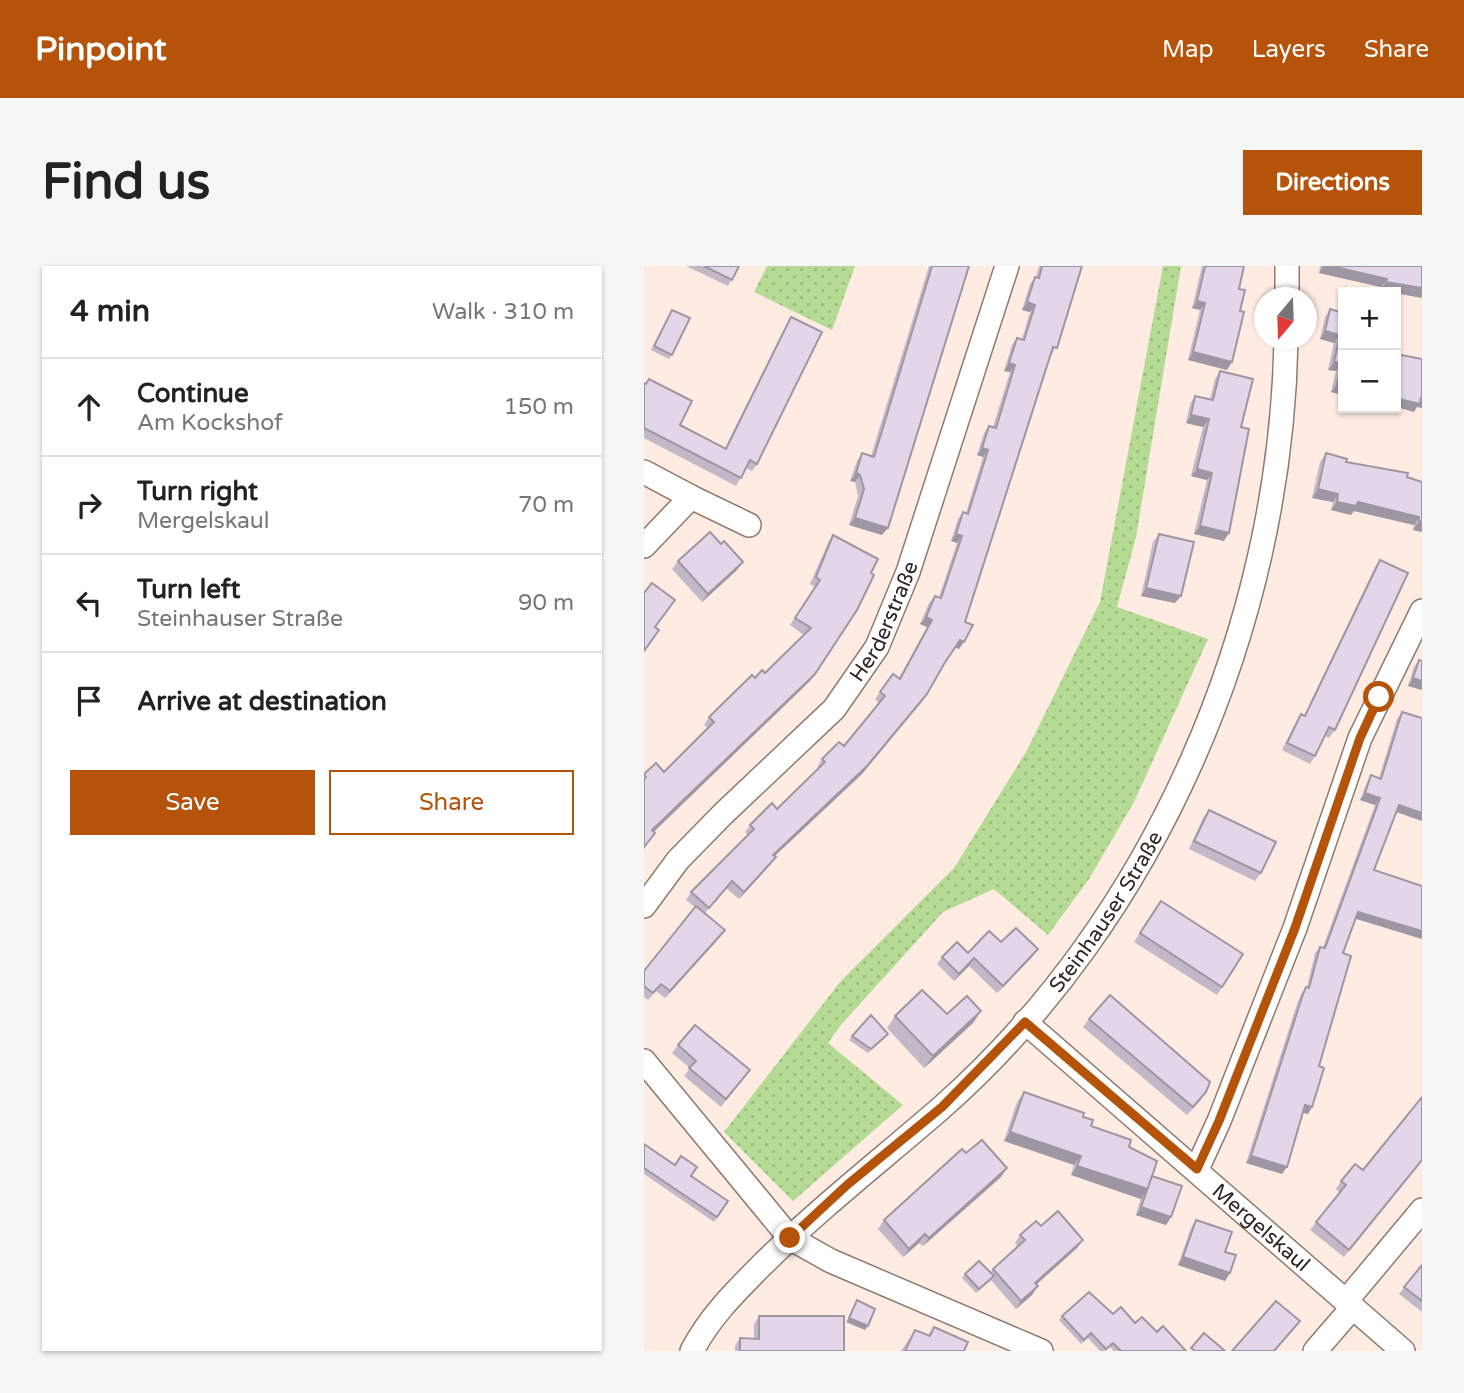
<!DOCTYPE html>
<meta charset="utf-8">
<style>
body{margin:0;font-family:"Varela Round",sans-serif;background:#f6f6f6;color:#222}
.controls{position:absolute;right:21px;top:21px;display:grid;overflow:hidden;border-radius:0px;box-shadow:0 2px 5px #0004}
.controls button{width:63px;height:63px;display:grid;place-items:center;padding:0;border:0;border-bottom:2px solid #e0e0e0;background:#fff;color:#222;font:35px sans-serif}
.compass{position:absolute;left:610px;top:21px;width:63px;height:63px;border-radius:50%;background:#fff;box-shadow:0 2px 5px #0004;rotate:199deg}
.stop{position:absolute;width:21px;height:21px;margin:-16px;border:5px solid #b45309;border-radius:50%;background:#fff}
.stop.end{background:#b45309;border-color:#fff;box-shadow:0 2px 7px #0008}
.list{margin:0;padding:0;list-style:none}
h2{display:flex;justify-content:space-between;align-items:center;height:91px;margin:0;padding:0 28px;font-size:30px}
h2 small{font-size:23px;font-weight:400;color:#767676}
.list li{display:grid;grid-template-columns:46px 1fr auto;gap:21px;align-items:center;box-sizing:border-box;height:98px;padding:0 28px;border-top:2px solid #e0e0e0}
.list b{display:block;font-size:26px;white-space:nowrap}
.list p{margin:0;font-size:23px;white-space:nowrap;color:#767676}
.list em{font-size:23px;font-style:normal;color:#767676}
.actions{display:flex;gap:14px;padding:21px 28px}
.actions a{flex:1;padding:16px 0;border:2px solid #b45309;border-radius:0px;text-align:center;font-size:24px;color:#b45309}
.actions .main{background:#b45309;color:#fff}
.icon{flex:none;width:38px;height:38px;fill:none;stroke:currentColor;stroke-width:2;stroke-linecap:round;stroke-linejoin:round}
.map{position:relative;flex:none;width:778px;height:1085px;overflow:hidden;border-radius:0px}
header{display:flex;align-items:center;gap:42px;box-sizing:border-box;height:98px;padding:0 35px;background:#b45309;color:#fff}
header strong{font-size:33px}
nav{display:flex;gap:38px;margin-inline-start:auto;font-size:24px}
.intro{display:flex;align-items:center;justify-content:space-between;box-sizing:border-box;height:168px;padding:0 42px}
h1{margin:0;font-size:49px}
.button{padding:18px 32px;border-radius:0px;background:#b45309;color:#fff;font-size:24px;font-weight:700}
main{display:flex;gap:42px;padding:0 42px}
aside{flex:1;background:#fff;border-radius:0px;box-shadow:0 2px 5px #0004}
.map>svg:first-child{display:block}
.park{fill:url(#park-dots)}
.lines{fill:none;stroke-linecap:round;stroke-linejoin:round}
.street-casing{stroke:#8f7a70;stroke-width:26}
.street{stroke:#fff;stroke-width:23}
.wall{fill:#c3b8c8}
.shaded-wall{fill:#9f96a3}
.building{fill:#e3d6e9;stroke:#9f96a3;stroke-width:2}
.route{stroke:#b45309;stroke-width:9}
.labels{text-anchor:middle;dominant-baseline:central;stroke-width:7;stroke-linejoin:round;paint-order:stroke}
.street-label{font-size:21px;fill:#2e2622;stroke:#fdfdfd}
</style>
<header>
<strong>Pinpoint</strong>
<nav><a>Map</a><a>Layers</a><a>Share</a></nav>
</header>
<div class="intro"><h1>Find us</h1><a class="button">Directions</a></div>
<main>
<aside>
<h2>4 min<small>Walk · 310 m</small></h2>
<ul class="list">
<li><svg class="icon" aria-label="ahead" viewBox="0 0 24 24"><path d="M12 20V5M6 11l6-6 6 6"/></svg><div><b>Continue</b><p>Am Kockshof</p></div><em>150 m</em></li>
<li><svg class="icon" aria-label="right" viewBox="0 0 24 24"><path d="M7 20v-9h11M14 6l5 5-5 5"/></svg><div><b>Turn right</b><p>Mergelskaul</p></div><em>70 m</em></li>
<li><svg class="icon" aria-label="left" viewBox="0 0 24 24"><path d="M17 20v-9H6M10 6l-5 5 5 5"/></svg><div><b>Turn left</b><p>Steinhauser Straße</p></div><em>90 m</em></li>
<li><svg class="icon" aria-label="arrive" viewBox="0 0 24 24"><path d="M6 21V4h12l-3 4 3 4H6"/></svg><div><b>Arrive at destination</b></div></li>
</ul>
<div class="actions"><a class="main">Save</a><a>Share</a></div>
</aside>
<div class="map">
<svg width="778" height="1085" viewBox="0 0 778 1085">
<defs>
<pattern id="park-dots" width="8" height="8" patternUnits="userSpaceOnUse" patternTransform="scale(1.75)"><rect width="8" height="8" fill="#b4da94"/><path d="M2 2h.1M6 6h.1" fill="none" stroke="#9bbb7f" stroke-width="1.8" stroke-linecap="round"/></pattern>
</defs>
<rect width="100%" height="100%" fill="#feece3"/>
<g class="park">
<path d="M123 0H211L188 64 110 26Z"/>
<path d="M519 0H537L492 271 473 341 564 373 490 536 445 613 404 669 350 623 299 646 196 760 184 777 259 839 149 935 80 866 196 716 310 602 382 486 456 336Z"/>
</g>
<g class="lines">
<defs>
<g id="street">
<path d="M643 0V32"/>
<path d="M0 206 47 231 0 280"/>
<path d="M47 231 105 259"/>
<path id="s1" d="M0 640 34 594 79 548 190 443 233 381 264 306 363 0"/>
<path id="s2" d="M381 756 759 1085"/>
<path d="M0 795 146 972 187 995 397 1085"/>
<path d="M553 903 575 855 651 662 716 472 778 345"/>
<path d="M702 1035 778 944"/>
<path id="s3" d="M48 1085C66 1050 93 1024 121 996 177 941 237 894 296 843 512 653 637 359 642 74"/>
<path d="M671 1085 709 1041"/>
</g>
</defs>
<use href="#street" class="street-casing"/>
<use href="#street" class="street"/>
</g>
<g class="wall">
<path d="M42 0H95L84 20Z"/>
<path d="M285 0H325L238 269 205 259 214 230 211 216 206 215 213 195 218 187 227 190Z"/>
<path d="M395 0H438L408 89H406L321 356 315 383 311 382 300 398 278 436 218 508 131 590 132 591 127 598 95 633 82 622 61 647 76 671 21 732 12 725 4 734 0 731V705L51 641 42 634 47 626 104 569 101 566 106 559 133 543 174 502 173 501 178 493 200 480 235 437 231 433 249 408 255 412 283 361 276 358 285 337 291 330 295 331 313 277 307 275 314 253 319 246 322 247 339 191 333 189 340 167 345 160 349 161 366 106 360 105 368 79 373 72 378 73 386 46 378 44 386 18 392 11Z"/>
<path d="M558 0H600L595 23 583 104 544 94 556 44 548 42Z"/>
<path d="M676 0H778V32L736 24 737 21 675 7Z"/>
<path d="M686 43 699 47V129L687 126 692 105 684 104 690 77 676 73 681 51Z"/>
<path d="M28 44V89L25 93 7 84Z"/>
<path d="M147 51 113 198 108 205 102 202 92 220 0 172V117L1 118 5 113 36 159 81 182 142 59Z"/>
<path d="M576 105 597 161 580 275 550 268 563 214 547 210 559 161 542 157 546 138 551 130 566 133 571 113Z"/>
<path d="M682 187 702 196 763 211 778 216V266L769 264 770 259 710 245 707 249 687 244 689 236 668 232 676 196Z"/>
<path d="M515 268 531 337 497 330 509 276Z"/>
<path d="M189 269 166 415 10 566 11 567 0 583V508L20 506 64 462 60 459 65 451 111 412 121 407 160 369 146 359 171 321 166 318 184 277Z"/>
<path d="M736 294 691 464 685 472 681 470 671 490 666 498 638 484 652 456 657 448 660 450 731 301Z"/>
<path d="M34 295 93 304 58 336 28 303Z"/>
<path d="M775 394 778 395V424L764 420 770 401Z"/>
<path d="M758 446 778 555 752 546 730 604 778 620V673L712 653 699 687 675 800 664 848 659 847 638 908 602 897 653 738 657 728 662 721H663L671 687 676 681H679L731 539 716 534 723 516 727 509 735 512 753 453Z"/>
<path d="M565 544 617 607 611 615 545 583 559 552Z"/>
<path d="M517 635 599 688 573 729 490 676Z"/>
<path d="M357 676 389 690 353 727 325 700 310 715 293 698 298 691 324 687Z"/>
<path d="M337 745 329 757 280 802 243 762 251 750 303 748Z"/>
<path d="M445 753 557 834 543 849 439 761Z"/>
<path d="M244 768 241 772 224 787 205 774 208 770Z"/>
<path d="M34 779 106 804 77 841 40 810 46 802 28 787Z"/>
<path d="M380 826 439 851 447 860 485 881 508 910 527 951 522 959 492 949 497 932V933L427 909 430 899 360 875 373 836Z"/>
<path d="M0 878 84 935 70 956 0 908Z"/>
<path d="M322 887 357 911 279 980 275 977 259 991 234 963 240 954Z"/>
<path d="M778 895 700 991 666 964 696 927 692 923 697 915 719 904Z"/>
<path d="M552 954 581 986 586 1007 581 1015 534 999 547 962Z"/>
<path d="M397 960 433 982 392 1019 388 1029 372 1043 347 1014 332 1027 318 1012 321 1008 346 1007 349 1003 374 981 371 977 376 969Z"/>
<path d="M778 999V1046L755 1028Z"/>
<path d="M115 1050 200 1085H91V1080L96 1072 110 1073V1058Z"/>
<path d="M418 1050 491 1057 513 1066 542 1085H470L466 1081 461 1085H456L444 1072 437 1078 415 1054Z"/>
<path d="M290 1061 320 1085H257L271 1064 284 1069Z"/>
</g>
<g class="shaded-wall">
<path d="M679 0H687L743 13 737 21 675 7Z"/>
<path d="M742 16 778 22V32L736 24Z"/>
<path d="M553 35 561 37 556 44 548 42Z"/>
<path d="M383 36 391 39 386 46 378 44Z"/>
<path d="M681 65 696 69 690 77 676 73Z"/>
<path d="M549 86 588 96 583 104 544 94Z"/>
<path d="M690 96 698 97 692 105 684 104Z"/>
<path d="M365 97 371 99 366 106 360 105Z"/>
<path d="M693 118 699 120V129L687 126Z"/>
<path d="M752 127 756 128 752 134Z"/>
<path d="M755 133H778V142L773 141 770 146 752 141V138Z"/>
<path d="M547 149 565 153 559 161 542 157Z"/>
<path d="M338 182 344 184 339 191 333 189Z"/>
<path d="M553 203 568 207 563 214 547 210Z"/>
<path d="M212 207 216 209 211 216 206 215Z"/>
<path d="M674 223 694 228 689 236 668 232Z"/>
<path d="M693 236H714L775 251 770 259 710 245 707 249 687 244Z"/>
<path d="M211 252 244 262 238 269 205 259Z"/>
<path d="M775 255 778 256V266L769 264Z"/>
<path d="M556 260 585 267 580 275 550 268Z"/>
<path d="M312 268 318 270 313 277 307 275Z"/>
<path d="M99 296 93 304 58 336 64 328Z"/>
<path d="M502 322 537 330 531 337 497 330Z"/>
<path d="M282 351 288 354 283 361 276 358Z"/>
<path d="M316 374 320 376 315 383 311 381Z"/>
<path d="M171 408 166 415 3 572 8 564Z"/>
<path d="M769 412 778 415V424L764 420Z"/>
<path d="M283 428 218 508 124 596 129 589Z"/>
<path d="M721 527 736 532 731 539 716 534Z"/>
<path d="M755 539 778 547V555L750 545Z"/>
<path d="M132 591 127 598 95 633 100 626Z"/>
<path d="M714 646 778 665V673L710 652Z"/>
<path d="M81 664 76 671 21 732 26 725Z"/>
<path d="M394 683 389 690 353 727 359 720Z"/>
<path d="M330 692 325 700 310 715 315 708Z"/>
<path d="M337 745 329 757 280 802 289 790Z"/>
<path d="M661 839 668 841 664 848 656 846Z"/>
<path d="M366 866 437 890 430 899 360 875Z"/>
<path d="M607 890 643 901 638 908 602 897Z"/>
<path d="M433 900 504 923 497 933 427 909Z"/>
<path d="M363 902 357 911 279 980 285 972Z"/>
<path d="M497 941 527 951 522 959 492 949Z"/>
<path d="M281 968 275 977 259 991 265 983Z"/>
<path d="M439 974 433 982 385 1025 391 1017Z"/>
<path d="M539 991 586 1007 581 1015 534 999Z"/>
<path d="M394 1020 388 1029 372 1043 377 1035Z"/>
<path d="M205 1052 224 1060 221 1064 202 1056Z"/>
</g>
<g class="building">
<path d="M60 0H95L88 14Z"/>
<path d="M288 0H325L244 262 211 252 220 223 216 209 212 207 218 187 230 191Z"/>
<path d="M398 0H438L413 82 409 81 321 356 329 359 320 376 316 374 300 398 283 428 223 500 129 589 132 591 100 626 88 615 65 642 47 626 110 563 106 559 128 537 133 543 181 496 178 493 195 476 200 480 241 430 236 426 249 408 256 413 288 354 282 351 291 330 297 332 318 270 312 268 319 246 324 248 344 184 338 182 345 160 352 162 371 99 365 97 373 72 380 74 391 39 383 36 391 11 395 12Z"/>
<path d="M561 0H600L595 23 601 24 596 45 600 46 588 96 549 86 561 37 553 35Z"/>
<path d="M687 0H778V22L742 16 743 13Z"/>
<path d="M686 43 699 47V120L693 118 698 97 690 96 696 69 681 65Z"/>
<path d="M28 44 46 52 28 89 10 80Z"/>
<path d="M147 51 178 66 113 198 106 194 97 212 0 162V117L2 118 5 113 48 135 36 159 82 183Z"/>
<path d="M752 88 778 93V133L777 132 776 138 755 133 756 128 752 127Z"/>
<path d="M576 105 609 113 597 161 605 163 585 267 556 260 568 207 553 203 565 153 547 149 551 130 569 134Z"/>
<path d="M682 187 703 193 702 196 764 207 763 211 778 216V256L775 255V251L714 236 712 240 693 236 694 228 674 223Z"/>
<path d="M66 266 77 278 80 275 99 296 64 328 34 295Z"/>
<path d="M515 268 550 276 537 330 502 322Z"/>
<path d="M189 269 234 293 227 307 230 309 213 344 171 408 8 564 11 567 0 581V513L2 511 0 508 12 497 20 506 70 456 65 451 108 409 111 412 118 404 121 407 167 362 151 352 176 314 172 311Z"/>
<path d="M736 294 764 307 691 464 685 461 671 490 643 477 657 448 661 450Z"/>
<path d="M8 317 31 334 11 361 15 364 0 385V327Z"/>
<path d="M775 394 778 395V415L769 412Z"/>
<path d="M758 446 778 452V547L755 539 730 604 778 620V665L714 646 699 687 707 690 675 800 680 802 668 841 661 839 643 901 607 890 658 731 662 721 665 722 676 681 681 682 736 532 721 527 727 509 737 513Z"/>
<path d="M565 544 632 576 617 607 550 575Z"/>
<path d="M517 635 599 688 578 721 496 667Z"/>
<path d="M52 640 81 664 26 725 17 718 9 727 0 720V705Z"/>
<path d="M372 662 394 683 359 720 330 692 315 708 298 691 313 676 324 687 345 665 357 676Z"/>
<path d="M278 724 303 748 323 730 337 745 289 790 251 750Z"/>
<path d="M466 729 566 816 562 826 549 841 445 753Z"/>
<path d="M227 749 244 768 227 783 208 770Z"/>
<path d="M51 759 106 804 82 833 45 802 52 795 34 779Z"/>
<path d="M380 826 440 847 439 851 449 854 447 860 487 874 485 881 513 895 504 923 433 900 437 890 366 866Z"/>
<path d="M778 831V894L705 984 672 956 702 919 697 915 711 898 719 904Z"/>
<path d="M338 874 363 902 285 972 281 968 265 983 240 954 318 883 322 887Z"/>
<path d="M0 878 31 899 37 890 53 901 47 910 84 935 73 951 0 902Z"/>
<path d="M508 910 538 920 527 951 497 941Z"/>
<path d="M414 945 439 974 391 1017 394 1020 377 1035 349 1003 381 974 376 969 392 955 397 960Z"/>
<path d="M552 954 588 966 581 986 592 989 586 1007 539 991Z"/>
<path d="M335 995 350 1010 335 1023 321 1008Z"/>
<path d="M778 999V1035L760 1021Z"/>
<path d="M445 1026 469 1048 477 1041 491 1057 498 1051 513 1066 519 1060 542 1085H477L469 1077 462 1083 447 1067 440 1074 418 1050Z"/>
<path d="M213 1034 231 1043 224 1060 205 1052Z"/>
<path d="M632 1035 656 1055 630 1085H588Z"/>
<path d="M115 1050H200V1085H96V1072L115 1073Z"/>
<path d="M290 1061 324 1076 320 1085H261L271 1064 286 1070Z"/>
<path d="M560 1067 581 1085H551L547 1082Z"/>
</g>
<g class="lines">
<path class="route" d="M146 972 203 919 298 841 381 756 553 903 575 855 651 662 716 472 735 431"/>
</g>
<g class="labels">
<g class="street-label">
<text stroke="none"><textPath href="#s1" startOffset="376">Herderstraße</textPath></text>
<text stroke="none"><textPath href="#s3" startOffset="607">Steinhauser Straße</textPath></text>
<text stroke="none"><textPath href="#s2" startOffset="313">Mergelskaul</textPath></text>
</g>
</g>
</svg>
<div class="controls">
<button>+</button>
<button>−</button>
</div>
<svg class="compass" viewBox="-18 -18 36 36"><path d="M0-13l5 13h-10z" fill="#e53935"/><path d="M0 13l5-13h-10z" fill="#767676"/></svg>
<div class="stop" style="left:735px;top:431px"></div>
<div class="stop end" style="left:146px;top:972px"></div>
</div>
</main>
